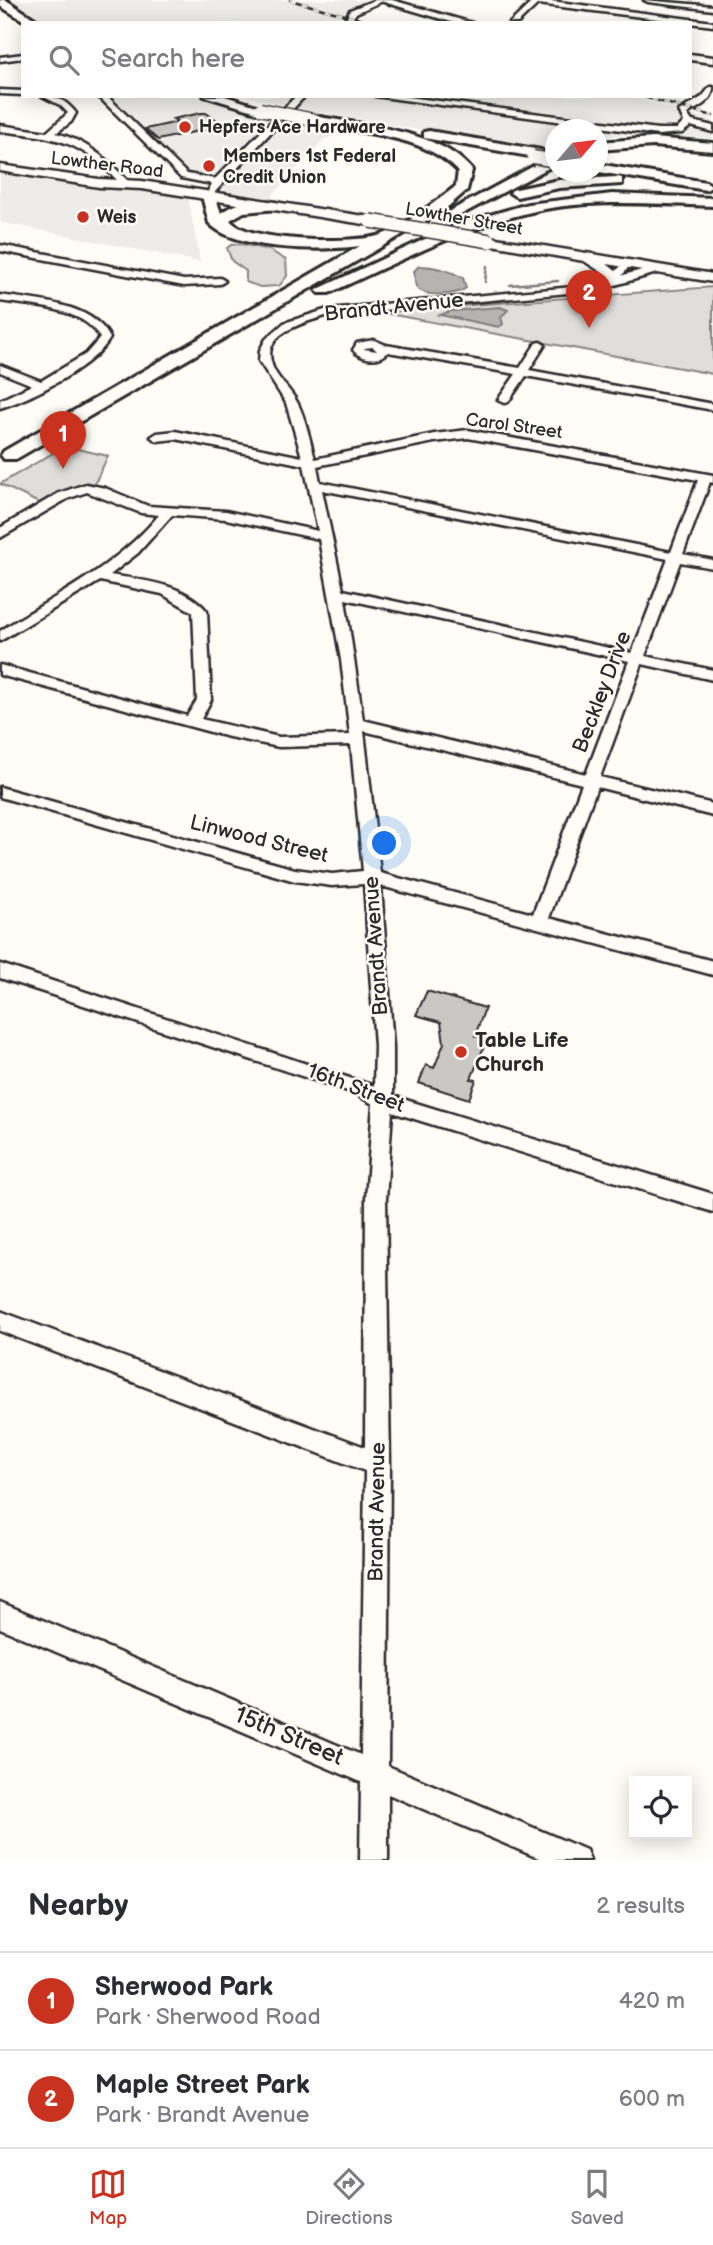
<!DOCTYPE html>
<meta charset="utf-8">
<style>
body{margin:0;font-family:"Balsamiq Sans",sans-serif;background:#f2f2f3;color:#2b2b33}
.controls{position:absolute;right:21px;bottom:21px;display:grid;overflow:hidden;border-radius:0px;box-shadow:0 4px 18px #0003}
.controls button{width:63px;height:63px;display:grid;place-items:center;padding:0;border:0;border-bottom:2px solid #e1e1e2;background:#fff;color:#2b2b33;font:35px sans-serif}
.compass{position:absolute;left:545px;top:119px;width:63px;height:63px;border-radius:50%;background:#fff;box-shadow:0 4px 18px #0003;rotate:62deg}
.you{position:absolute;left:385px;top:844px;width:24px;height:24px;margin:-18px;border:5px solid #fff;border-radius:50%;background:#1a73e8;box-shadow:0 0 0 10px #1a73e833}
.badge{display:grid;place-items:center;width:46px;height:46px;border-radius:50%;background:#c8321e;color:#fff;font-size:23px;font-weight:700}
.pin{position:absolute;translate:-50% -58px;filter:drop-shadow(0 2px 4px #0008)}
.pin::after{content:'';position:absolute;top:37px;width:24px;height:21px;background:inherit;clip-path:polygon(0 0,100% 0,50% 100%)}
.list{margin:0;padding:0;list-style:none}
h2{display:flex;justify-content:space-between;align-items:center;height:91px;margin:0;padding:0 28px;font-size:30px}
h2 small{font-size:23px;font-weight:400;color:#7c7c81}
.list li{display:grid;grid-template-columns:46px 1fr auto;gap:21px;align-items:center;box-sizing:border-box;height:98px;padding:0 28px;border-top:2px solid #e1e1e2}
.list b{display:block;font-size:26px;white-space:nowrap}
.list p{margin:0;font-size:23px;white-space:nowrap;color:#7c7c81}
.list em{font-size:23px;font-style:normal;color:#7c7c81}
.icon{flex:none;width:38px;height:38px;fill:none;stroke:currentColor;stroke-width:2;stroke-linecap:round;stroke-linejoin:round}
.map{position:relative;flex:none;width:713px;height:1860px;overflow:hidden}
.search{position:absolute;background:#fff;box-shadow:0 4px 18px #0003;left:21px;right:21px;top:21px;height:77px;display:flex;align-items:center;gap:18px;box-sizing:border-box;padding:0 24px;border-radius:0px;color:#7c7c81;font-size:26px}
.sheet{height:287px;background:#fff}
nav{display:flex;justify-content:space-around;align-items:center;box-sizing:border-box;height:98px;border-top:2px solid #e1e1e2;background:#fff;font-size:19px;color:#7c7c81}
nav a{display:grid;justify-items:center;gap:4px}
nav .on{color:#c8321e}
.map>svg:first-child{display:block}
.built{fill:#edece8}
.green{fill:#dfdeda;stroke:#858482;stroke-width:2}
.water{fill:#b5b4b1;stroke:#7e7d7b;stroke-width:2}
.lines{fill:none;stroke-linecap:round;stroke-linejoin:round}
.stream{stroke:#7e7d7b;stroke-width:2.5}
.building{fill:#c9c8c4;stroke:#2b2b2b;stroke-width:2}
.minor-casing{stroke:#2b2b2b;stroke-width:5}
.major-casing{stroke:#2b2b2b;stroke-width:5}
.highway-casing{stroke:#2b2b2b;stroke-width:6}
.minor{fill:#fdfcf7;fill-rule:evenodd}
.major{fill:#fdfcf7;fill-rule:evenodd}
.highway{fill:#fdfcf7;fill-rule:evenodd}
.rail-casing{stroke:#2b2b2b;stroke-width:2.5}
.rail{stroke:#fdfcf7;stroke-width:2;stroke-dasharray:6;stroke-linecap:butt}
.major-bridge-casing{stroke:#2b2b2b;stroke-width:16;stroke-linecap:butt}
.highway-bridge-casing{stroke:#2b2b2b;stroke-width:15;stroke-linecap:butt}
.major-bridge{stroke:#fdfcf7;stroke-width:13}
.highway-bridge{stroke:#fdfcf7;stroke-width:12}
.poi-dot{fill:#c8321e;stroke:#fdfcf7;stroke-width:2.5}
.labels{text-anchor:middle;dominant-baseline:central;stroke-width:5;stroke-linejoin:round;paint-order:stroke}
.far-poi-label{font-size:18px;font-weight:bold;fill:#2b2b2b;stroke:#fdfcf7;text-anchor:start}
.far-street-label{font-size:18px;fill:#2b2b2b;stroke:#fdfcf7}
.street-label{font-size:21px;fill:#2b2b2b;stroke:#fdfcf7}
.poi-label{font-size:21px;font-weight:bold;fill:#2b2b2b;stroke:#fdfcf7;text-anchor:start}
.near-street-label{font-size:24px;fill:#2b2b2b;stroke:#fdfcf7}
</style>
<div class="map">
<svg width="713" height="1860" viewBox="0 0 713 1860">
<rect width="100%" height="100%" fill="#fdfcf7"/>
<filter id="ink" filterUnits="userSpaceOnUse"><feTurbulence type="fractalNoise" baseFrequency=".0143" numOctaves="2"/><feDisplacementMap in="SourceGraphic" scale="14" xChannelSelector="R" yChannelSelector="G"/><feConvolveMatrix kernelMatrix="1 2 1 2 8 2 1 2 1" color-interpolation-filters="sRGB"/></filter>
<g filter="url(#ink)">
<g class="built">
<path d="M8 0H367L370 1 345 12 340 17 359 23H48Z"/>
<path d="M106 96H195L274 116 211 179 185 174Z"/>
<path d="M246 96H627L713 120V139L664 135H618L598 139V130H556L555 149 547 152 304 110Z"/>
<path d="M285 118 345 131 323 140 269 199 221 192 220 185Z"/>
<path d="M0 170 188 196 200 262 0 222Z"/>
</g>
<g class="green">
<path d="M241 244 269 250 286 260 287 276 279 286 260 287 246 282V271L232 261 227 248 231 245Z"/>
<path d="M713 287V374L378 312Z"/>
<path d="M65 446 108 456 94 485 72 487 41 504 0 484Z"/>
</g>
<g class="water">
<path d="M419 266C436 266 449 270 463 278L466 288C458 295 425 298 417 288 414 284 415 276 414 271Z"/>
<path d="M500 307 508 310 501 317 503 324 499 327 440 315 451 311Z"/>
</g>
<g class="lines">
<g class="stream">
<path d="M485 282 487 266"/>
<path d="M510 285 558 281"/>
</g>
</g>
<g class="building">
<path d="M201 113H206L225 125 158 140 145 129 178 122 173 119Z"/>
<path d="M427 991 485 1008 475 1036 487 1039 471 1079 476 1080 469 1099 419 1083 426 1065 434 1068 444 1043 441 1022 416 1015Z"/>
</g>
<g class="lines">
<defs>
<g id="minor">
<path d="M375 0H385L356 13 350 23H343L350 10Z"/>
<path d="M523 0H543L713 22V26L538 4 518 23H510L531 3Z"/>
<path d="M644 0 713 6V10L648 2Z"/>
<path d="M23 54V58L0 61V57Z"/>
<path d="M710 87H713C713 102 698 107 687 114L692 121 713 126V132L691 126 682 133 658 135 375 96H400L658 129H677L684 122 679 111 702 97Z"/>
<path d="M0 90 23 91V95L0 94Z"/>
<path d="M42 96C58 96 66 101 76 113L71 122 56 133C87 141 107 159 129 182V186H123C80 140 60 138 0 131V125L47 132 68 113 60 105Z"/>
<path d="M98 96H107L187 174 215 179 296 96H305L213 194 208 191 212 184 181 178Z"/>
<path d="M0 245 184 280 220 278 225 281 220 284 184 286 0 251Z"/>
<path d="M626 261 631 264 617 282 590 291 329 315C310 321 263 331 271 361 274 377 290 388 297 402 306 419 310 441 315 459L434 434 468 430 713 475V483L710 482 683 554 713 560V568L680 562 645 656 713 670V680L642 664 600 777 713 804V816L597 787 549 918 713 961V975L381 886 393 1046V1096L713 1194V1212L392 1112 386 1199 390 1464 388 1766 586 1850 590 1860H543L388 1794V1860H360L361 1782 0 1628V1602L361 1755 365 1471 0 1331V1311L365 1447 366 1199 373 1104 354 1093 0 978V964L374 1086 375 1046 364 884 332 886 295 881 0 797V787L295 869 332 874 363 871 351 745 279 747 229 737 0 675V665L187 716 197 700 193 612 162 594 100 581 0 641V631C56 595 116 567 159 515L141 513 87 492 67 499 0 538V528L59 493 86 484 105 488 148 506 226 511 318 531 304 465 175 439 157 441 151 437 157 433 175 431 302 457 286 403 259 361 260 350 266 339 284 323 328 309 585 286 609 278ZM468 438 698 480 671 552 320 482 317 466 434 442ZM322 490 668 559 632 653 343 590ZM172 515 226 519 319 539 341 660 350 735 279 737 201 719 211 700 207 611C185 584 142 580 110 575L138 553ZM345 599 629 661 586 774 363 720ZM364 731 582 784 533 914 380 873Z"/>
<path d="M0 295C36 301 92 302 110 338 95 366 31 399 0 408V400L32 385 0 372V365L41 381 86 354 100 338C84 307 30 306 0 301Z"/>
<path d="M374 340 386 345 520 368 536 343 540 342 545 345 529 370 713 404V410L526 376 508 402 504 403 498 400 516 374 388 352C379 362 361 360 353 350L357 343ZM373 347 377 351 364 349 365 348Z"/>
</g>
<g id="major">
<path d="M377 0H392L472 23H455Z"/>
<path d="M690 54 713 57V63L690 60Z"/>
<path d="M0 165 99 179 142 181 370 217 376 221 370 225 142 189 99 187 0 171Z"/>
<path d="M490 237 713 274V282L657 273 608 287 601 283 603 273 584 261 486 244V238ZM607 264 642 270 616 277 617 272Z"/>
</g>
<g id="highway">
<path d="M0 0H6L41 23H28L0 6Z"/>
<path d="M204 96H225L266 109 260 113Z"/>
<path d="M314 116C362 125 440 130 472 170L467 190 443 211 16 459H4L1 455 4 451 360 246C323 251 235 251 209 223L202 196 204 193H214L221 213C236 201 259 199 278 203V209L244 212 230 220C247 243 350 243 378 236 397 231 440 199 456 186L458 171C422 133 358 134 310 123V117Z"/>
<path d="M429 131 541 150 548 154 541 158 424 138V132Z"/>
<path d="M653 138 713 143V151L653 146 598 150V142Z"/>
<path d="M556 154V164L451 220 446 221 439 217Z"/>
<path d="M598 164 706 182 713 186 706 190 599 172Z"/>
<path d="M617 177 622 178V184L559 188 517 197 510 193 512 190 559 180Z"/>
<path d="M612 194 713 198V206C652 204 587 198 527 213 458 230 394 264 329 293H319L316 290 455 225 528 204Z"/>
</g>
</defs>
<use href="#minor" class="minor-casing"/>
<use href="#major" class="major-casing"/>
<use href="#highway" class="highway-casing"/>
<use href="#minor" class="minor"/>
<use href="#major" class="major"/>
<use href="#highway" class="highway"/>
<defs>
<g id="rail">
<path d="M290 0 374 23"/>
<path d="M640 96 713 116"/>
</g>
</defs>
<use href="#rail" class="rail-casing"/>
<use href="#rail" class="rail"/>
<defs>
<path id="major-bridge" d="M370 221 490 241"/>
<g id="highway-bridge">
<path d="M260 109 314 120"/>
<path d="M533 157 556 161"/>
</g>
</defs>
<use href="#major-bridge" class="major-bridge-casing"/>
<use href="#highway-bridge" class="highway-bridge-casing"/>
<use href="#major-bridge" class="major-bridge"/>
<use href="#highway-bridge" class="highway-bridge"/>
</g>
</g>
<g class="poi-dot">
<circle cx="185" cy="127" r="7"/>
<circle cx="209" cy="166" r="7"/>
<circle cx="83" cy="217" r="7"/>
<circle cx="461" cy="1052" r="7"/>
</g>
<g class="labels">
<g class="far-poi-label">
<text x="199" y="127">Hepfers Ace Hardware</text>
<text x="223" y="156">Members 1st Federal<tspan x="223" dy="21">Credit Union</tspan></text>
<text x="97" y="217">Weis</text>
</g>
<g class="far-street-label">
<text transform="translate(107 165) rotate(7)">Lowther Road</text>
<text transform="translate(464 219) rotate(10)">Lowther Street</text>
<text transform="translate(514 426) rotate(8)">Carol Street</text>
</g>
<g class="street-label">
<text transform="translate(394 307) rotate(-6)">Brandt Avenue</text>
<text transform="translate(602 692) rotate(-69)">Beckley Drive</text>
<text transform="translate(259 839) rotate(14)">Linwood Street</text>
<text transform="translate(376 946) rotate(-94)">Brandt Avenue</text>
<text transform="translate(356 1088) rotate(21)">16th Street</text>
<text transform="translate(377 1512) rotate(-89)">Brandt Avenue</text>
</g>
<g class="poi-label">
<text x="475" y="1040">Table Life<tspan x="475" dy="24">Church</tspan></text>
</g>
<g class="near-street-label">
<text transform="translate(289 1736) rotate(23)">15th Street</text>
</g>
</g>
</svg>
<div class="controls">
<button><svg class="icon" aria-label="locate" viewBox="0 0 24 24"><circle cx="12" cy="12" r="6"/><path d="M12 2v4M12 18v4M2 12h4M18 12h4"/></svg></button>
</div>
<svg class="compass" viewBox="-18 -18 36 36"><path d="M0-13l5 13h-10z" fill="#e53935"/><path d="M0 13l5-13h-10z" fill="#7c7c81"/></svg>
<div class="you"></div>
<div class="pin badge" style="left:63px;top:469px">1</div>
<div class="pin badge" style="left:589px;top:328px">2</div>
<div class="search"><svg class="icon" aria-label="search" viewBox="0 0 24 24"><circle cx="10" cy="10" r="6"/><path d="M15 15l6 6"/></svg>Search here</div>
</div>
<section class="sheet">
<h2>Nearby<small>2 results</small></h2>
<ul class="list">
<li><span class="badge">1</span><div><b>Sherwood Park</b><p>Park · Sherwood Road</p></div><em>420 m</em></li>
<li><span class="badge">2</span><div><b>Maple Street Park</b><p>Park · Brandt Avenue</p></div><em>600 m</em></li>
</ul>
</section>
<nav>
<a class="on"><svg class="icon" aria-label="map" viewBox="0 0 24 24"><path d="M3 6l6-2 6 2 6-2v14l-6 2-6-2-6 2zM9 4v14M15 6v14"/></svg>Map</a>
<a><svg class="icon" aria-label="directions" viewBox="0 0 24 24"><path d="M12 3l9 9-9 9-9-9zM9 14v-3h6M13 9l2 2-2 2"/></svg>Directions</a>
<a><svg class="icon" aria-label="saved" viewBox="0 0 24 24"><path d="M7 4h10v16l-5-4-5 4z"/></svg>Saved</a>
</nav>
